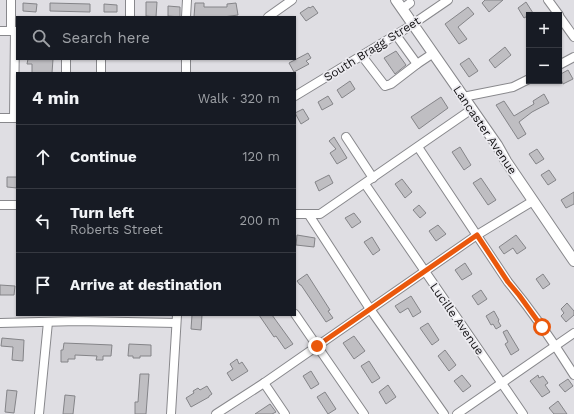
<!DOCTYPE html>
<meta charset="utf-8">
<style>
body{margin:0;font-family:"Work Sans",sans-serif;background:#242831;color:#f1f3f6}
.controls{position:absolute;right:12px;top:12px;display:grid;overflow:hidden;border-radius:0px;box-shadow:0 1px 3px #0004}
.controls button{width:36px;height:36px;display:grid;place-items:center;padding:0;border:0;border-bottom:1px solid #363941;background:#171b24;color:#f1f3f6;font:20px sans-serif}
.stop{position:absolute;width:12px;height:12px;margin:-9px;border:3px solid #ea580c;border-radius:50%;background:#fff}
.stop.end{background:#ea580c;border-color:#fff;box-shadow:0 1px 4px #0008}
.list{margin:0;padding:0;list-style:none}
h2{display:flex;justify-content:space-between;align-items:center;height:52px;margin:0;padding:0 16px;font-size:17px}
h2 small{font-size:13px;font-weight:400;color:#9ea1a6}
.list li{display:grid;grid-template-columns:26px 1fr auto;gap:12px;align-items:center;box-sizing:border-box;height:64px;padding:0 16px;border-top:1px solid #363941}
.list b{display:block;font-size:15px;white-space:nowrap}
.list p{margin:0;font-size:13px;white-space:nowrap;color:#9ea1a6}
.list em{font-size:13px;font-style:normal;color:#9ea1a6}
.icon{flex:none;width:22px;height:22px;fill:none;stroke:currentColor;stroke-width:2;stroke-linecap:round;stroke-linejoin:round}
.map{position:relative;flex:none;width:574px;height:414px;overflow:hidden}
.search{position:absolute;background:#171b24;box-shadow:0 1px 3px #0004;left:16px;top:16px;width:280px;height:44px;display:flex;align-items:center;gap:10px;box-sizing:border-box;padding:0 14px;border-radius:0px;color:#9ea1a6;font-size:15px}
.panel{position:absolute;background:#171b24;box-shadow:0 1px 3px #0004;left:16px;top:72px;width:280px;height:244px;border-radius:0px}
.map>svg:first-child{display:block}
.building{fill:#bfbec2;stroke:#848488}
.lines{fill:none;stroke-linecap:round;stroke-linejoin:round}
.minor-casing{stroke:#88888c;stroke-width:10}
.major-casing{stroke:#88888c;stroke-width:12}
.minor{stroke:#fff;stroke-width:8}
.major{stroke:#fff;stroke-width:10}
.route{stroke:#ea580c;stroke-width:5}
.labels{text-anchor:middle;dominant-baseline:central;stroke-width:3.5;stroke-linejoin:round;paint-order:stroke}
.street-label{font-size:12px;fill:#121113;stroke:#ecebf0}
</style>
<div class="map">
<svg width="574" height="414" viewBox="0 0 574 414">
<rect width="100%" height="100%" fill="#dfdee3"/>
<g class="building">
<path d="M485 0H503L489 12 482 3Z"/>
<path d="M146 2H157L156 17 146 16Z"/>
<path d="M526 2 533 13 524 18 518 8Z"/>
<path d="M23 3 37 4 36 12 23 11Z"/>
<path d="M50 3 90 4V12L50 11Z"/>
<path d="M195 3H204V7H227V4L236 3 238 15 223 17H194Z"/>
<path d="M104 4 117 5V12H104Z"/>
<path d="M168 6 180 7V17L168 16Z"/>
<path d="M313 6 318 13 306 21 300 13 309 7 310 8Z"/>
<path d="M468 7 474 14 458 27 467 39 459 44 445 24Z"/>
<path d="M505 47 511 55 495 68 489 60Z"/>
<path d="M396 51 406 65 395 74 384 58Z"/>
<path d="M308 53 311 58 306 61 309 64 294 72 289 63Z"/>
<path d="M469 58 478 71 469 77 460 64Z"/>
<path d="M28 59H53L52 73H32V64H27Z"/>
<path d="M568 70 573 79 563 84 559 75Z"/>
<path d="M350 81 355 89 342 98 337 90Z"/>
<path d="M544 94 549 103 532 112 519 122 526 134 518 139 496 105 504 101 514 116 534 104 533 101Z"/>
<path d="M328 96 333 104 322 110 318 102Z"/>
<path d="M441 97 448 108 419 129 411 117Z"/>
<path d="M303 109 309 119 301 124 295 113Z"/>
<path d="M334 137 347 158 337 164 330 153 336 149 329 141Z"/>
<path d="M460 147 471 165 464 170 452 152Z"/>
<path d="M537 149 544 159 536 164 529 154Z"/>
<path d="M549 170 556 180 548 185 541 175Z"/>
<path d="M329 175 333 183 319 191 315 182Z"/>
<path d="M7 177H17V188L7 187Z"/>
<path d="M481 178 496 200 488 205 473 183Z"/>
<path d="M402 179 412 192 405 198 395 184Z"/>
<path d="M574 192V204L566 208 561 200Z"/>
<path d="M419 205 426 213 420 218 413 210Z"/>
<path d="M354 213 361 222 352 228 345 218Z"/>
<path d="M438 225 446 234 436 241 429 231Z"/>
<path d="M297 235 315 238 314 247 296 245Z"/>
<path d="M516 235 526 248 517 254 513 248 504 254 499 247Z"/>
<path d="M372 237 380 250 373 255 364 242Z"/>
<path d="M465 263 472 274 462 280 455 270Z"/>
<path d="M307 274 330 310 328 311 333 318 326 322 301 285H300L297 281Z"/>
<path d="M543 274 550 284 543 289 536 279Z"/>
<path d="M0 285 15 286 14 295H0Z"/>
<path d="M481 290 487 299 478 305 472 296Z"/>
<path d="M411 296 421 312 413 317 408 308 400 313 395 306Z"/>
<path d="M567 303 574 311V315L566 322 561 316 564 313 561 309Z"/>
<path d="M494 311 499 320 498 321 501 326 496 329 493 324 491 325 486 316Z"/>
<path d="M192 315H202L201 330 191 329Z"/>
<path d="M259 315H272L293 344 285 349 276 336 274 337Z"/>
<path d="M428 323 439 340 432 345 420 328Z"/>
<path d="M507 330 519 350 511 355 505 344 508 342 503 332Z"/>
<path d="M354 336 365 351 354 359 343 343Z"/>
<path d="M2 338 24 340 23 361 12 360 13 347 1 346Z"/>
<path d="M64 343 112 345 111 356H103V360H96L97 356 75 355V359H68V362H61V350H63Z"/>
<path d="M129 344 151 345V356H140V358H133V356H128Z"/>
<path d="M445 350 456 365 449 371 438 356Z"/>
<path d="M237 359 239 364 242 362 248 371 232 381 227 373 233 369 230 364Z"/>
<path d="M369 361 380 378 372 383 361 366Z"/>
<path d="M311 371 319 384 311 389 303 376Z"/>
<path d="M140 374H149L146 414H135V402H138Z"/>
<path d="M462 375 471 386 463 392 454 381Z"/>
<path d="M538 375 539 378 543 376 548 383 545 385 550 392 542 397 530 381Z"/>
<path d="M568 379 573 386 565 392 559 385Z"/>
<path d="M388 385 396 397 386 404 379 392Z"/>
<path d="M207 386 212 394 209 396V397L191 407 186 398 194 393 193 391 198 388 200 390Z"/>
<path d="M7 390 17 391 14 413 5 412Z"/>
<path d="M325 392 336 409 328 414 317 397Z"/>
<path d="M65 395 75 396 73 414H63Z"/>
<path d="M558 401 567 414H554L549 408Z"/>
<path d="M270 404 276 412 272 414H255Z"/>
</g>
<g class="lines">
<defs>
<g id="minor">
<path d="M11 0V31"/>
<path d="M548 0 559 15"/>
<path d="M402 9 410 3"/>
<path d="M559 16 574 37"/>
<path d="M130 17V0"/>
<path d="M186 17 187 0"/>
<path d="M268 17 292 0"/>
<path d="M0 31H16"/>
<path d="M396 35 417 64"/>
<path d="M362 56 385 86 391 84 417 64 432 54"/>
<path d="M66 59V73"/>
<path d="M101 59V73"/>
<path d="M186 59V73"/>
<path d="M559 65 574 57"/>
<path d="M295 96 407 28 448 0"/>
<path d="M463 97 513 87 529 79"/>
<path d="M0 118H17"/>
<path d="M14 118 15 31"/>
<path d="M346 137 373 178"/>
<path d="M418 147 508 282C532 311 554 343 574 375"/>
<path d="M365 184 523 414"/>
<path d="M0 205H17"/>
<path d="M295 214H320L472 109"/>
<path d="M309 215 370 309 444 414"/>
<path d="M295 314 364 414"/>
<path d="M0 323 78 321 176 323"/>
<path d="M264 383 285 414"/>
<path d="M39 414 48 322"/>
<path d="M171 414 177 315"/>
<path d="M216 414 264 383 477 235 533 201"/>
<path d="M457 414 574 333"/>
</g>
<path id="major" d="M396 0 497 145 506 161 574 261"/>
</defs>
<use href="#minor" class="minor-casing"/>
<use href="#major" class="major-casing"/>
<use href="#minor" class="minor"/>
<use href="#major" class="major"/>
</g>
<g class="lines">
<path class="route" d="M317 346 477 235 508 282 519 295 542 327"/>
</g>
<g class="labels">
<g class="street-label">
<text transform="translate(372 49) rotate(-32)">South Bragg Street</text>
<text transform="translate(485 130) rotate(56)">Lancaster Avenue</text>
<text transform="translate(457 319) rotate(55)">Lucille Avenue</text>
</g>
</g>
</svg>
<div class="controls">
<button>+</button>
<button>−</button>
</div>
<div class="stop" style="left:542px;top:327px"></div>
<div class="stop end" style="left:317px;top:346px"></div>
<div class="search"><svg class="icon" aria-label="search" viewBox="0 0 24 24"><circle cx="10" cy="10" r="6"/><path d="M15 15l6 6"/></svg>Search here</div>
<section class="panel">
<h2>4 min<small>Walk · 320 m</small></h2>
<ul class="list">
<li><svg class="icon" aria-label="ahead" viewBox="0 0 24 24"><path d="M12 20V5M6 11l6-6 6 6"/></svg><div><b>Continue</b></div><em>120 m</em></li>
<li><svg class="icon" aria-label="left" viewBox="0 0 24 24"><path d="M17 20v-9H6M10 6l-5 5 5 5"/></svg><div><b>Turn left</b><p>Roberts Street</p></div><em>200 m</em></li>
<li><svg class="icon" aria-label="arrive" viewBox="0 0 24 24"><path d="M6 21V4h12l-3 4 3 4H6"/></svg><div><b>Arrive at destination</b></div></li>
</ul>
</section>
</div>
